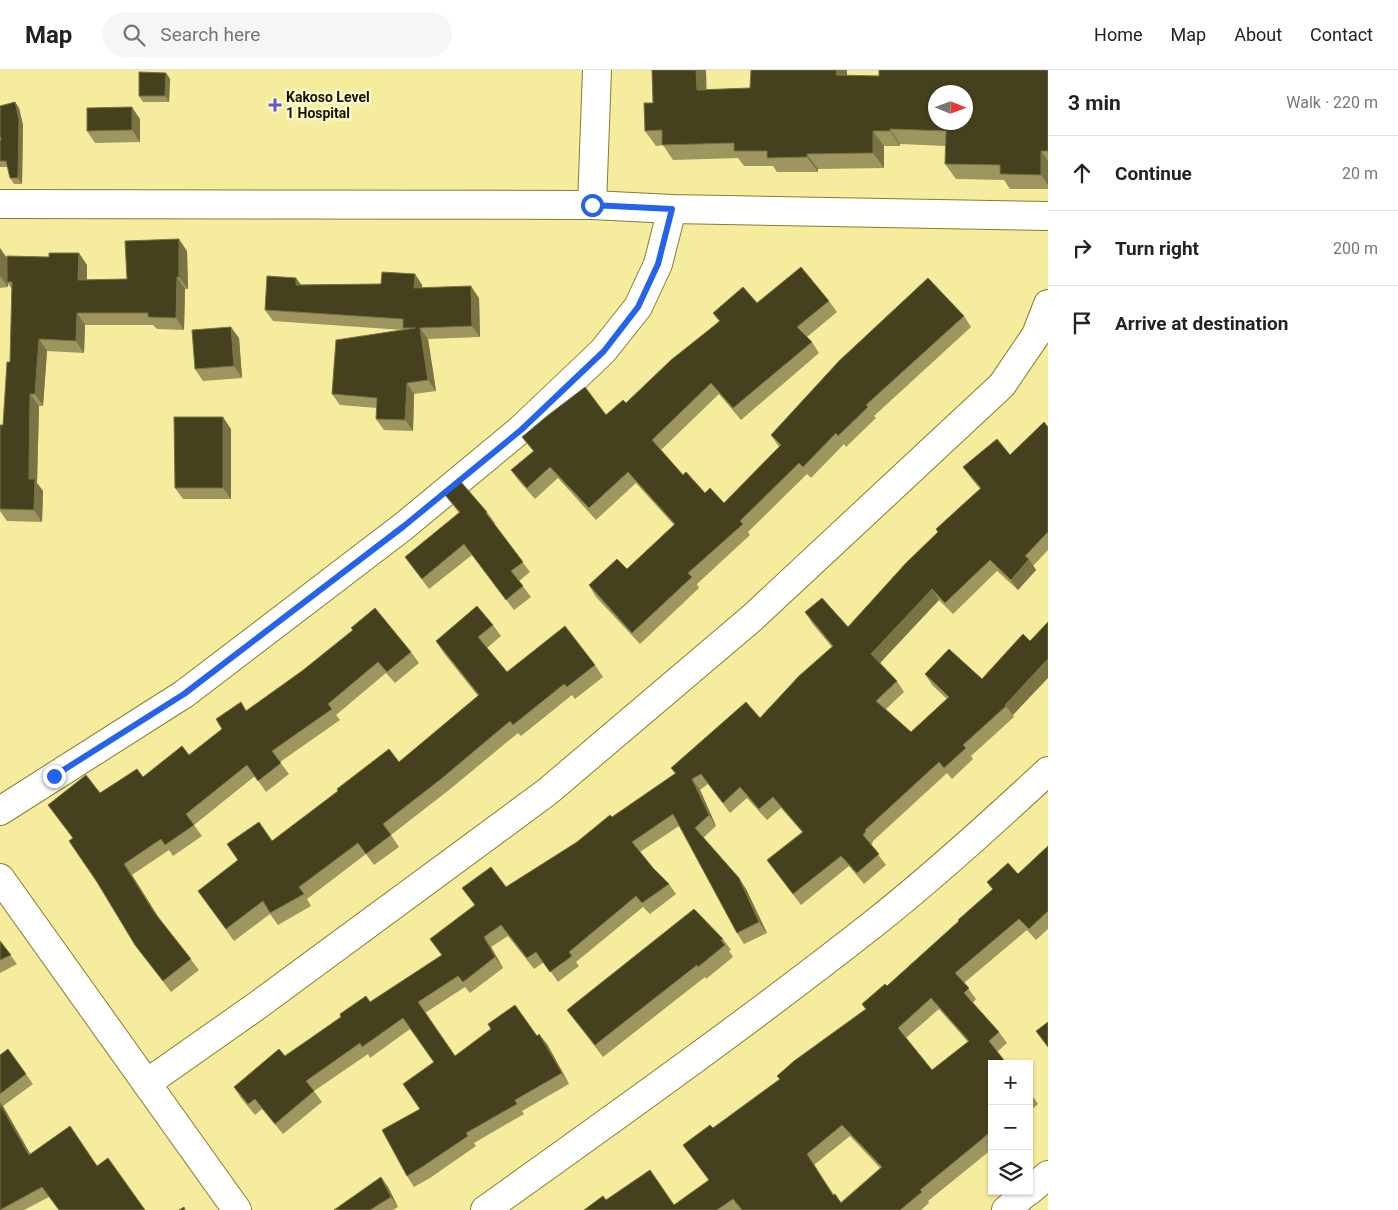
<!DOCTYPE html>
<meta charset="utf-8">
<style>
body{margin:0;font-family:Roboto,sans-serif;background:#f6f6f6;color:#222}
.controls{position:absolute;right:15px;bottom:15px;display:grid;overflow:hidden;border-radius:0px;box-shadow:0 1px 4px #0004}
.controls button{width:45px;height:45px;display:grid;place-items:center;padding:0;border:0;border-bottom:1px solid #e0e0e0;background:#fff;color:#222;font:25px sans-serif}
.compass{position:absolute;left:928px;top:15px;width:45px;height:45px;border-radius:50%;background:#fff;box-shadow:0 1px 4px #0004;rotate:91deg}
.stop{position:absolute;width:15px;height:15px;margin:-11px;border:4px solid #2563eb;border-radius:50%;background:#fff}
.stop.end{background:#2563eb;border-color:#fff;box-shadow:0 1px 5px #0008}
.list{margin:0;padding:0;list-style:none}
h2{display:flex;justify-content:space-between;align-items:center;height:65px;margin:0;padding:0 20px;font-size:21px}
h2 small{font-size:16px;font-weight:400;color:#767676}
.list li{display:grid;grid-template-columns:32px 1fr auto;gap:15px;align-items:center;box-sizing:border-box;height:75px;padding:0 20px;border-top:1px solid #e0e0e0}
.list b{display:block;font-size:19px;white-space:nowrap}
.list em{font-size:16px;font-style:normal;color:#767676}
.icon{flex:none;width:28px;height:28px;fill:none;stroke:currentColor;stroke-width:2;stroke-linecap:round;stroke-linejoin:round}
.map{position:relative;flex:none;width:1048px;height:1140px;overflow:hidden}
header{display:flex;align-items:center;gap:30px;box-sizing:border-box;height:70px;padding:0 25px;background:#fff;border-bottom:1px solid #e0e0e0}
header strong{font-size:24px}
nav{display:flex;gap:28px;margin-inline-start:auto;font-size:18px}
.search{width:350px;height:45px;background:#f6f6f6;display:flex;align-items:center;gap:12px;box-sizing:border-box;padding:0 18px;border-radius:28px;color:#767676;font-size:19px}
main{display:flex}
aside{flex:1;background:#fff}
.map>svg:first-child{display:block}
.lines{fill:none;stroke-linecap:round;stroke-linejoin:round}
.minor-casing{stroke:#867d2e;stroke-width:30}
.minor{stroke:#fff;stroke-width:28}
.wall{fill:#9d965e;fill-rule:evenodd}
.shaded-wall{fill:#7a7444}
.building{fill:#45411e;stroke:#7a7444;fill-rule:evenodd}
.route{stroke:#2563eb;stroke-width:6}
.poi-dot{fill:#6156cf;stroke:#fdf9ca;stroke-width:2}
.labels{text-anchor:middle;dominant-baseline:central;stroke-width:5;stroke-linejoin:round;paint-order:stroke}
.poi-label{font-size:14px;font-weight:bold;fill:#161300;stroke:#fdf9ca;text-anchor:start}
</style>
<header>
<strong>Map</strong>
<div class="search"><svg class="icon" aria-label="search" viewBox="0 0 24 24"><circle cx="10" cy="10" r="6"/><path d="M15 15l6 6"/></svg>Search here</div>
<nav><a>Home</a><a>Map</a><a>About</a><a>Contact</a></nav>
</header>
<main>
<div class="map">
<svg width="1048" height="1140" viewBox="0 0 1048 1140">
<rect width="100%" height="100%" fill="#f5ec9d"/>
<g class="lines">
<defs>
<g id="minor">
<path d="M0 134 592 135 672 139 1048 146"/>
<path d="M592 135 597 0"/>
<path d="M0 741 184 624 404 456 521 359 603 281 638 237 658 194 672 139"/>
<path d="M0 808 237 1140"/>
<path d="M147 1013 258 935 547 722 752 548 1002 315 1036 265 1048 234"/>
<path d="M1029 1121 1048 1105"/>
<path d="M485 1140C615 1047 746 954 872 855 933 807 991 754 1048 701"/>
<path d="M1006 1140 1028 1121"/>
</g>
</defs>
<use href="#minor" class="minor-casing"/>
<use href="#minor" class="minor"/>
</g>
<g class="wall">
<path d="M652 0H706V20L750 18 847 6H879L1048 0V119H1010L1004 110 956 109 945 94 946 76 900 74V76H884V98L818 99V102H777L773 96H744L738 88 673 90 663 75 656 76 645 61 653 33Z"/>
<path d="M166 3 170 9 169 32H143L139 26Z"/>
<path d="M15 32 19 38 23 55 22 114H14L10 108 8 97H0V70H1Z"/>
<path d="M140 49V72L95 73 87 61Z"/>
<path d="M0 178 7 188 87 195V210L127 209 187 181 188 219H185L184 260 157 259 153 255H85L84 283 47 281 43 336H39L37 413 43 421 42 452 7 451 0 441V355H3L10 292 12 219 8 214V217L0 218Z"/>
<path d="M415 204 422 215V218L479 228 480 267 428 269 436 321 414 324 413 361 384 360 376 349 377 338 340 335 332 324 403 260 273 251 265 240 296 208 301 215 381 214Z"/>
<path d="M829 231 837 242 807 267 812 272 819 283 741 350 719 324 661 380 683 405 705 423 724 433 779 377 771 365 964 246 971 257 874 346 876 348 846 377 844 374 811 408 807 404 748 462 750 465 697 514 699 518 640 574 596 527 589 515 627 499 674 455 636 413 596 450 558 408 535 429 519 411 511 400 533 381 522 367 606 345 626 333 719 251 713 243 757 233Z"/>
<path d="M239 268 242 308 203 311 195 299Z"/>
<path d="M1048 357V480L1033 496 1036 500 1018 520 997 501 953 544 939 530 880 593 897 611 904 622 886 639 911 662 947 629 932 615 925 604 982 609 1023 564 1013 645 1014 647 971 686 973 689 952 709 947 703 873 771V772L871 775 886 795 864 814 849 796 801 835 767 790 802 762 781 738 767 750 747 728 730 743 708 714 700 720 716 756 703 768 746 819 767 863 744 874 737 863 679 756 640 782 653 798 669 814 676 824 650 844 643 837 576 892 579 896 558 912 544 892 534 899 508 866 491 877 503 898 470 923 465 917 425 943 455 986 537 966 547 974 569 1014 522 1041 524 1044 474 1073 476 1076 430 1108 414 1117 407 1106 420 1039 434 993 410 959 370 988 368 984 314 1021 322 1032 283 1064 262 1039 255 1045 241 1028 234 1017 370 932 442 885 430 869 506 817 577 772 675 704 671 698 760 648 832 577 812 553 805 542 848 557 980 419 971 408 963 397 1010 385Z"/>
<path d="M231 359V429H183L175 418Z"/>
<path d="M445 425 487 442 495 453 494 454 530 502 519 511 531 527 514 540 472 485 429 519 405 487 459 443Z"/>
<path d="M493 555 501 566 487 578 507 602 595 595 603 607 575 629 572 625 521 666 518 663 449 720 391 765 399 777 374 795 366 784 307 829 311 836 278 855 270 844 234 871 198 821 272 771 399 692 478 626 443 582 436 571Z"/>
<path d="M411 582 419 593 395 613 386 603 336 645 340 650 280 692 289 704 266 722 255 706 194 755 202 766 173 786 169 780 132 805 159 848 199 900 171 922 135 875 97 812 73 768 48 735 100 723 143 707 189 685 247 641 302 601Z"/>
<path d="M1048 776V859L1036 870 1027 860 964 913 976 929 973 933 999 962 1007 973 997 982 992 994V1079L928 1131 929 1133 921 1140H584L606 1130 674 1135 709 1110 683 1075 713 1058 780 1010 777 1006 866 939 862 934 887 916 993 820 987 812 1018 804ZM939 939 968 972 932 1000 906 968ZM850 1066 880 1098 841 1132 834 1125 814 1095Z"/>
<path d="M723 869 731 880 729 881 733 887 706 909 705 907 603 987 567 940Z"/>
<path d="M0 871 17 894 0 903Z"/>
<path d="M8 979 33 1014 3 1036 30 1084 97 1096 145 1140 49 1127 24 1140H0V985Z"/>
<path d="M1029 1021 1038 1034 1029 1042Z"/>
<path d="M388 1117 398 1137 393 1140H334Z"/>
</g>
<g class="shaded-wall">
<path d="M696 0H706L707 35 697 20Z"/>
<path d="M837 0H847V20L836 5Z"/>
<path d="M166 3 170 9 169 32 165 26Z"/>
<path d="M15 32 19 38 23 55 22 114 18 108Z"/>
<path d="M132 37 140 49V72L132 60Z"/>
<path d="M890 59 900 74V76L890 61Z"/>
<path d="M873 61 884 76V98L873 83Z"/>
<path d="M1041 81 1048 91V115L1041 105Z"/>
<path d="M807 84 818 99V102L807 87Z"/>
<path d="M179 169 187 181 188 219 179 207Z"/>
<path d="M0 178 8 190 7 212 8 214V217L0 206Z"/>
<path d="M79 183 87 195 86 222 78 210Z"/>
<path d="M415 204 422 215 421 229 414 218Z"/>
<path d="M177 207 185 219 184 260 176 248Z"/>
<path d="M296 208 304 219 296 215Z"/>
<path d="M471 216 479 228 480 267 472 256Z"/>
<path d="M77 243 85 255 84 283 76 271Z"/>
<path d="M231 257 239 268 242 308 234 296Z"/>
<path d="M420 258 428 269 436 321 428 310Z"/>
<path d="M39 269 47 281 43 336 35 324Z"/>
<path d="M407 313 414 324 413 361 405 350Z"/>
<path d="M30 324 39 336 37 413 43 421 42 452 34 440 29 409Z"/>
<path d="M223 347 231 359V429L223 418Z"/>
<path d="M1029 489 1036 500 1018 520 1011 510Z"/>
<path d="M932 519 939 530 879 594 871 584Z"/>
<path d="M1048 589V608L1013 645 1005 635Z"/>
<path d="M692 709 700 720 716 756 709 745Z"/>
<path d="M124 794 132 805 162 853 154 842Z"/>
<path d="M739 808 746 819 767 863 759 852Z"/>
<path d="M484 867 491 877 503 898 495 887Z"/>
<path d="M539 964 547 974 569 1014 562 1003Z"/>
<path d="M0 1032 3 1036 36 1094 29 1085 0 1034Z"/>
<path d="M381 1107 388 1117 398 1137 391 1127Z"/>
</g>
<g class="building">
<path d="M652 0H696L697 20 750 18 751 0H837L836 5 879 6V0H1048V81H1041V105L1000 104V95L945 94 946 61 890 59V61H873V83L807 84V87L767 88V81H734V73L662 75V60L645 61 644 33H653ZM936 22H966V52H936Z"/>
<path d="M139 2 166 3 165 26H139Z"/>
<path d="M15 32 19 49 18 108H10L6 91H0V70H1L0 65V36Z"/>
<path d="M132 37V60L87 61V38Z"/>
<path d="M179 169V207H177L176 248 148 247V243H77L76 271 39 269 35 324H30L29 409H35L34 440 0 439V355H3L7 292H10L12 212H7V186L49 187V183H79L78 210 127 209 125 171Z"/>
<path d="M801 197 829 231 797 257 812 272 733 338 711 313 652 370 683 405 686 402 705 423 710 418 724 433 781 375 771 365 839 291 928 208 964 246 866 335 868 337 838 366 836 363 803 397 799 393 740 451 743 454 688 503 692 507 632 563 589 515 617 489 627 499 675 454 628 402 589 438 550 397 527 418 511 400 534 381 522 367 547 346 585 317 606 345 623 330 626 333 671 290 720 251 713 243 743 217 757 233Z"/>
<path d="M382 202 415 204 414 218 471 216 472 256 420 258 428 310 407 313 405 350 376 349 377 328 332 324 336 270 415 258H403V249L265 240 267 206 296 208V215L381 214Z"/>
<path d="M231 257 234 296 195 299 192 260Z"/>
<path d="M174 347H223V418H175Z"/>
<path d="M1044 352 1048 357V462L1025 486 1029 489 1011 510 990 490 945 533 932 519 871 584 897 611 876 631 911 662 949 627 925 604 949 579 982 609 1023 564 1030 571 1048 552V589L1005 635 1006 636 963 675 966 678 944 698 939 692 865 760 866 761 863 765 879 784 857 803 841 786 793 824 767 790 803 762 773 727 759 739 740 717 723 733 701 704 692 709 709 745 695 758 739 808 759 852 737 863 673 744 632 772 653 798 669 814 642 833 636 826 569 882 572 886 550 902 536 882 527 888 501 855 484 867 495 887 463 912 458 906 418 932 455 986 491 959 488 954 515 935 537 966 539 964 562 1003 515 1030 517 1034 466 1063 468 1066 422 1097 407 1106 382 1060 420 1039 403 1014 434 992 403 948 362 977 360 973 306 1011 314 1021 275 1054 255 1029 248 1034 234 1017 279 979 285 986 341 947 340 944 366 926 370 932 442 885 430 869 475 835 462 818 491 797 506 817 577 772 610 745 612 747 676 703 671 698 746 632 760 648 799 606 833 576 805 542 822 528 848 557 906 493 938 462 936 459 981 418 963 397 997 369 1010 385Z"/>
<path d="M461 412 487 442 486 443 523 492 511 501 523 516 506 530 464 474 422 509 405 487 460 442 445 425Z"/>
<path d="M477 536 493 555 478 567 507 602 565 556 595 595 567 617 564 614 513 655 510 651 441 709 383 754 391 765 366 784 358 773 299 817 304 824 270 843 263 831 226 859 198 821 238 790 227 774 259 752 272 771 338 721 337 719 389 679 399 692 479 625 436 571Z"/>
<path d="M375 538 411 582 387 602 378 592 328 634 332 639 272 681 281 693 258 711 247 695 186 744 194 755 165 775 161 769 124 794 154 842 191 889 163 911 135 875 97 812 69 771 73 768 48 735 86 705 100 723 137 699 143 707 182 676 189 685 222 659 216 649 241 632 246 641 302 601 353 560 351 558Z"/>
<path d="M1048 776V841L1029 859 1019 849 955 903 969 918 964 923 999 962 989 971 1007 994H992V1060L981 1070 920 1120 922 1122 900 1140H742L733 1129 717 1140H584L603 1126 606 1130 650 1100 674 1135 709 1110 683 1075 710 1055 713 1058 780 1009 777 1006 794 991 866 939 862 934 885 914 887 916 959 851 958 850 993 819 987 812 1008 793 1018 804ZM931 928 969 971 932 1000 898 958ZM842 1055 882 1097 841 1133 835 1124 833 1125 807 1084Z"/>
<path d="M694 839 723 869 721 870 725 875 698 897 697 895 595 975 567 940Z"/>
<path d="M0 871 11 885 0 890Z"/>
<path d="M1048 952V977L1036 961Z"/>
<path d="M8 979 26 1004 0 1024V985Z"/>
<path d="M0 1034 29 1085 70 1056 97 1096 108 1088 145 1140H59L42 1117 0 1140Z"/>
<path d="M381 1107 391 1127 370 1140H334Z"/>
<path d="M184 1137 185 1140H179Z"/>
</g>
<g class="lines">
<path class="route" d="M54 706 184 624 404 456 521 360 604 281 638 237 658 194 672 139 592 135"/>
</g>
<path class="poi-dot" d="M272.5 27.5h5v5h5v5h-5v5h-5v-5h-5v-5h5z"/>
<g class="labels">
<g class="poi-label">
<text x="286" y="27">Kakoso Level<tspan x="286" dy="16">1 Hospital</tspan></text>
</g>
</g>
</svg>
<div class="controls">
<button>+</button>
<button>−</button>
<button><svg class="icon" aria-label="layers" viewBox="0 0 24 24"><path d="M12 4l9 5-9 5-9-5zM3 14l9 5 9-5"/></svg></button>
</div>
<svg class="compass" viewBox="-18 -18 36 36"><path d="M0-13l5 13h-10z" fill="#e53935"/><path d="M0 13l5-13h-10z" fill="#767676"/></svg>
<div class="stop" style="left:592px;top:135px"></div>
<div class="stop end" style="left:54px;top:706px"></div>
</div>
<aside>
<h2>3 min<small>Walk · 220 m</small></h2>
<ul class="list">
<li><svg class="icon" aria-label="ahead" viewBox="0 0 24 24"><path d="M12 20V5M6 11l6-6 6 6"/></svg><div><b>Continue</b></div><em>20 m</em></li>
<li><svg class="icon" aria-label="right" viewBox="0 0 24 24"><path d="M7 20v-9h11M14 6l5 5-5 5"/></svg><div><b>Turn right</b></div><em>200 m</em></li>
<li><svg class="icon" aria-label="arrive" viewBox="0 0 24 24"><path d="M6 21V4h12l-3 4 3 4H6"/></svg><div><b>Arrive at destination</b></div></li>
</ul>
</aside>
</main>
